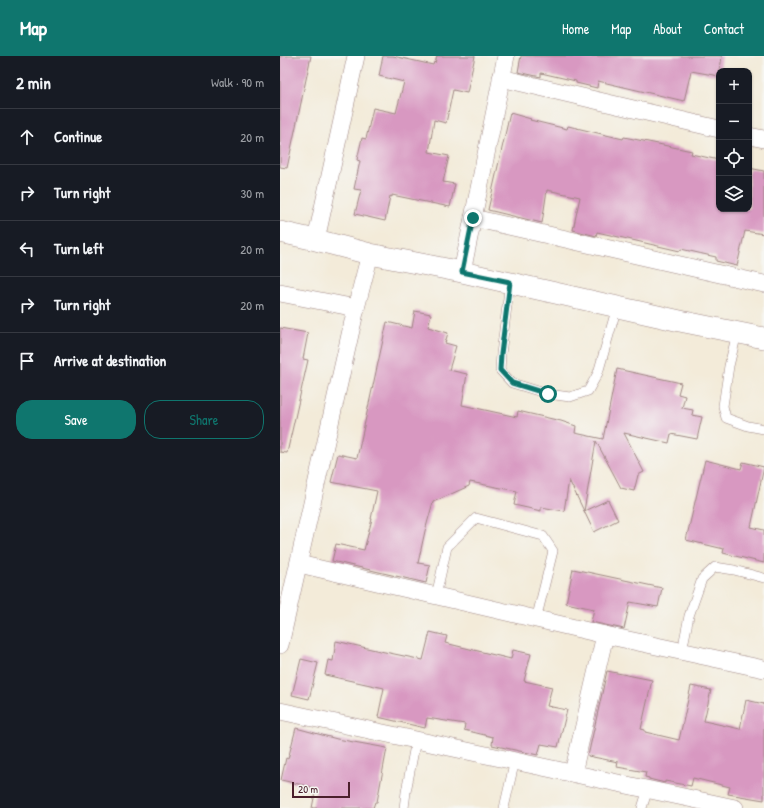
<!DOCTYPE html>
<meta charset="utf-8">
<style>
body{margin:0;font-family:"Patrick Hand",sans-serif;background:#242831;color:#f1f3f6}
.controls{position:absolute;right:12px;top:12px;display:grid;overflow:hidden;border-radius:8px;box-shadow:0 1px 3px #0004}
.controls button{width:36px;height:36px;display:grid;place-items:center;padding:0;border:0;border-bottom:1px solid #363941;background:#171b24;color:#f1f3f6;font:20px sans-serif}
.scale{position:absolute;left:12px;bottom:10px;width:58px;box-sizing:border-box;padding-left:4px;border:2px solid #4a1f2b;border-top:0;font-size:11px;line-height:14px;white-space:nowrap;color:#4a1f2b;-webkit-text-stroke:3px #f6f6f2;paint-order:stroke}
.stop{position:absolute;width:12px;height:12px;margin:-9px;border:3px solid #0f766e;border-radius:50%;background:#fff}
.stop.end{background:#0f766e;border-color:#fff;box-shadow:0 1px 4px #0008}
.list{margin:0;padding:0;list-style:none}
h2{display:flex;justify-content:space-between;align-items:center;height:52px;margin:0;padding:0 16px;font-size:17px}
h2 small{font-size:13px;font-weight:400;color:#9ea1a6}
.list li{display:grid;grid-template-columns:26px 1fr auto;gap:12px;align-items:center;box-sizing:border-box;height:56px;padding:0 16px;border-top:1px solid #363941}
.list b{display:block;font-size:15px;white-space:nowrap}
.list em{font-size:13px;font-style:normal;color:#9ea1a6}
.actions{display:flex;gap:8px;padding:12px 16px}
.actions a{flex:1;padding:9px 0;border:1px solid #0f766e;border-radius:16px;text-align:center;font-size:14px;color:#0f766e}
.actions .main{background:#0f766e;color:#fff}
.icon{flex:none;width:22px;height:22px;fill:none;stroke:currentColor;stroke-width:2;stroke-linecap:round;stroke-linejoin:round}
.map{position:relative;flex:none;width:484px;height:752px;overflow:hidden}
header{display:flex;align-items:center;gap:24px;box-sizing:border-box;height:56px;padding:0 20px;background:#0f766e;color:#fff}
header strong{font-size:19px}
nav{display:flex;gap:22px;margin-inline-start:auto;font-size:14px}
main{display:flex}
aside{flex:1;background:#171b24}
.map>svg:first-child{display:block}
.building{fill:#d898c1}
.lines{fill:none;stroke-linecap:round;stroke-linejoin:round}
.service-casing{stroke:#9e8582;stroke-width:10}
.minor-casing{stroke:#9e8582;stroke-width:18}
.tertiary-casing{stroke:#9e8582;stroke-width:22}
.service{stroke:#fff;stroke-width:9}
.minor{stroke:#fff;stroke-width:17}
.tertiary{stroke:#fff;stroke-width:21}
.route{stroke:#0f766e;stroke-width:5}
</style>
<header>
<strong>Map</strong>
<nav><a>Home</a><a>Map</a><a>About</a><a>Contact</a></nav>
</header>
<main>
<aside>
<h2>2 min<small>Walk · 90 m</small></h2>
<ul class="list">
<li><svg class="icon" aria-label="ahead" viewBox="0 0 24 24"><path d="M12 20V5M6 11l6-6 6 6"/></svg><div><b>Continue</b></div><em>20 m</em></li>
<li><svg class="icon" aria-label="right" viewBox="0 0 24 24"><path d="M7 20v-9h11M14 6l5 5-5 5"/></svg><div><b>Turn right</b></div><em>30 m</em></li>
<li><svg class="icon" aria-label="left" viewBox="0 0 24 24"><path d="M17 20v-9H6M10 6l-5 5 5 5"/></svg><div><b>Turn left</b></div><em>20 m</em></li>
<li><svg class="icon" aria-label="right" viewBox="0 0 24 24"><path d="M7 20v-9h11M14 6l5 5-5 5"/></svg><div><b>Turn right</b></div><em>20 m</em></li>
<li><svg class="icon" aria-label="arrive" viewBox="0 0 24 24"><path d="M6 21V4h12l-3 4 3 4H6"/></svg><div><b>Arrive at destination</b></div></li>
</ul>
<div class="actions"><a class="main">Save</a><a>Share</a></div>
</aside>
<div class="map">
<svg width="484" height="752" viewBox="0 0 484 752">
<rect width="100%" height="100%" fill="#f6f6f2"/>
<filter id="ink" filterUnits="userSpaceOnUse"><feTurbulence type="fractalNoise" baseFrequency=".025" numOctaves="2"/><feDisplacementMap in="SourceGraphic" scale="8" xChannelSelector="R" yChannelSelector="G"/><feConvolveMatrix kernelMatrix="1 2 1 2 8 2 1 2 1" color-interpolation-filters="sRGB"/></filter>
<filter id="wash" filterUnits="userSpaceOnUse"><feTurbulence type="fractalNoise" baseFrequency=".012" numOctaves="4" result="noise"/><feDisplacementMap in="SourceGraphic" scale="16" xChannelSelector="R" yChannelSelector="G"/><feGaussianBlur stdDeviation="0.9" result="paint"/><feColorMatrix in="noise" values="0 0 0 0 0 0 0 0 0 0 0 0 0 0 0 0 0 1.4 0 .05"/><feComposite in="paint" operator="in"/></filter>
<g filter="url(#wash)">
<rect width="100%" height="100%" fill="#f3ebd9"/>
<g id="blocks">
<g class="building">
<path d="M0 0H31L7 112 0 111Z"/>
<path d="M103 0H113L153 9 154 6 155 7 157 0H195L187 37 173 34 166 67 154 64 149 96 169 100 163 126 175 128 170 151 112 139V141L110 140 105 165 75 158 81 134 74 133 80 105 77 104 82 82 86 83 93 52 116 57 124 26 99 20Z"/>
<path d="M241 0H442L439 20 411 15 404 45 318 25 317 32 296 27V25L261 17V21L238 16Z"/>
<path d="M230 57 251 63 250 64 287 73 288 70 343 83 344 81 412 95 411 98 439 104V153H469V112L484 115V178L465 175 457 210 436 205V201L401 193 400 195 317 176 316 180 293 174 300 141 267 134 262 167 208 154Z"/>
<path d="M135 255 151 258 148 271 168 277 165 287 176 290 169 314 187 318 182 349 237 361 238 355 281 365 296 370 295 377 323 383 337 313 401 327 398 338 405 340 402 352 413 354 412 359 422 361 417 383 391 378 389 387 344 377 364 416 358 419 354 435 341 432 316 385 304 455 289 424 284 455 261 451V455L234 449 237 435 190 426 189 430 153 446 145 475 138 507 150 509 146 527 52 505 56 488 84 494 92 463H91L97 435 51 426 58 398 77 402 107 266 132 272Z"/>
<path d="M0 272 28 277 23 303 28 304 7 397 0 396Z"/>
<path d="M425 404 461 413 463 406 484 411 471 471 484 474V507L443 497 444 493 406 484Z"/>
<path d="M328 444 338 464 314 476 304 455Z"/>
<path d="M293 513 382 532 378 551 350 546 344 573 311 566 314 553 286 547Z"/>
<path d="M150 576 167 580 165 587 231 603 233 594 251 598 244 625 272 631 267 650 287 654 278 691 261 688 258 699 212 689 213 681 184 674 185 668 147 662 145 672 98 661 104 632 45 619 48 604 53 605 56 585 100 595 143 604Z"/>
<path d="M21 603 38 607 29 643 12 639Z"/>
<path d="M327 615 372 624 361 673 365 674V676L399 684 411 630 431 634 424 665 460 673 466 644 484 648V744L448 738 450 731 413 722 411 730 385 725V727L369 723V722L365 721 366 716 337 711 338 706 308 700Z"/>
<path d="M16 672 57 683 107 692 97 746H95L93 752H32L36 732 1 724 6 702 8 703Z"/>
</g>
</g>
</g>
<g filter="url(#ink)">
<use href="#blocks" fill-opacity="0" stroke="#9e8582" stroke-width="1"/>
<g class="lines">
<defs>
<g id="service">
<path d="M230 226 221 298 220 314 232 327 268 338 290 341 308 335 318 317 337 251"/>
<path d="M457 277 449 310 443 350 446 362 468 370 484 373"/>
<path d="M156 540 167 491 196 462 263 480 273 495 256 564"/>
<path d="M402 595 409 560 422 523 435 511 454 514 484 522"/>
<path d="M124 752 126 736 136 684"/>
<path d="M224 752 235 704"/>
<path d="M362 752 368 733"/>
</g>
<g id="minor">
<path d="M221 22 439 73"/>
<path d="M469 80 484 83"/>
<path d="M193 162 484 228"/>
<path d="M36 184 76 0"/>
<path d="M182 216 226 0"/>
<path d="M0 237 76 252"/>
<path d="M19 508 325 579 484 613"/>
<path d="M0 589 76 252 90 198"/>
<path d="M0 655 455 752"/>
<path d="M293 717 325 579"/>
</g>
<path id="tertiary" d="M0 176 36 184 90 198 182 216 400 265 484 282"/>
</defs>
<use href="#service" class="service-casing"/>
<use href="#minor" class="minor-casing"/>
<use href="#tertiary" class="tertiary-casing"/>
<use href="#service" class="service"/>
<use href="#minor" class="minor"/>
<use href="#tertiary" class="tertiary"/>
</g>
</g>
<g class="lines" filter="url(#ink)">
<path class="route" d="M193 162 182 216 230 226 221 298 220 314 232 327 268 338"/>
</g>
</svg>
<div class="controls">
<button>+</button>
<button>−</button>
<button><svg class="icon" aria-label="locate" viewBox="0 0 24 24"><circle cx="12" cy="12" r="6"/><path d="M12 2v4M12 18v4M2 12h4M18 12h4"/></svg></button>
<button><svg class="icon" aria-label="layers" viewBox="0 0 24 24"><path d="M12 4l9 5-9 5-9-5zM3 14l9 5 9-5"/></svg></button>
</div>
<div class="scale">20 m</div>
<div class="stop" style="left:268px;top:338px"></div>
<div class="stop end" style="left:193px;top:162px"></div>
</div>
</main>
